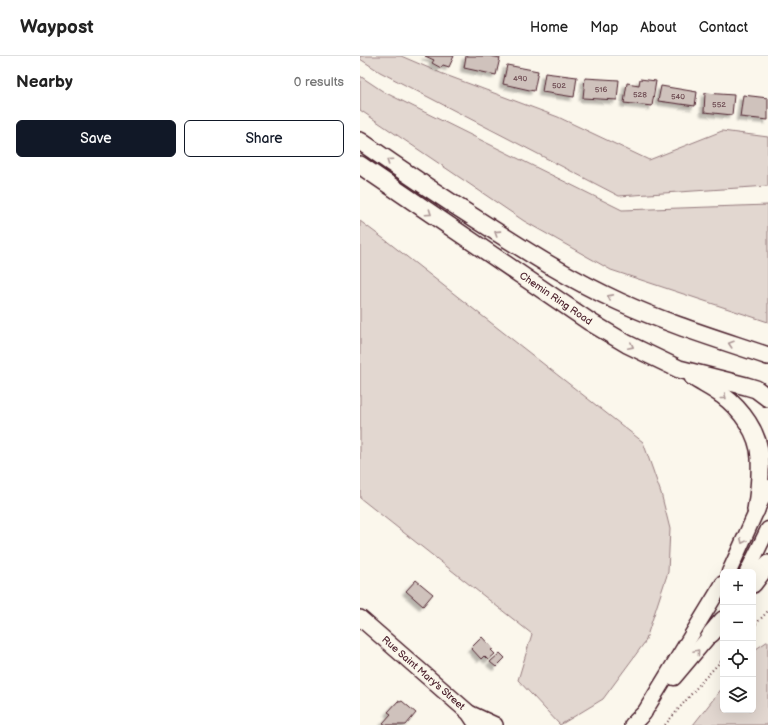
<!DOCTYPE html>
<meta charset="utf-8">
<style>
body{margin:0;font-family:"Balsamiq Sans",sans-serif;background:#f2f2f2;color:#222}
.controls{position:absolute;right:12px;bottom:12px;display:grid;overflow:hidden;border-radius:6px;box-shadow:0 4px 16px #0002}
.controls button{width:36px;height:36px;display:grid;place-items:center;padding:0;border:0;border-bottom:1px solid #e0e0e0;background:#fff;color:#222;font:20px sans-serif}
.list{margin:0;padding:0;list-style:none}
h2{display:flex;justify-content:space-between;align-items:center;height:52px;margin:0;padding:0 16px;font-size:17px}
h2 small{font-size:13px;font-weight:400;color:#767676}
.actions{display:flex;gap:8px;padding:12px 16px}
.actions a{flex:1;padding:9px 0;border:1px solid #111827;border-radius:6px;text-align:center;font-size:14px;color:#111827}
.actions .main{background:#111827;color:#fff}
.icon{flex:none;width:22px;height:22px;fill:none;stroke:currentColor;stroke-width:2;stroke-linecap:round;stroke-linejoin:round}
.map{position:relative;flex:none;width:408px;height:669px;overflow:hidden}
header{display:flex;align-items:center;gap:24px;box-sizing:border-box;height:56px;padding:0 20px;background:#fff;border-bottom:1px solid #e0e0e0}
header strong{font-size:19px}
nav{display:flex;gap:22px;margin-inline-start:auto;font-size:14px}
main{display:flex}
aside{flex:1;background:#fff}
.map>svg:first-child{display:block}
.green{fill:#e2d7d0;stroke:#967b7e}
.building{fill:#cfc2bc;stroke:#4a1f2b;filter:url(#shadow)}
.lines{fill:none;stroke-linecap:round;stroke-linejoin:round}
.secondary-casing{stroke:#4a1f2b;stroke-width:17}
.primary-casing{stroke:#4a1f2b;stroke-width:18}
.highway-casing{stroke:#4a1f2b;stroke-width:20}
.path{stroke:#4a1f2b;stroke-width:2;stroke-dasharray:1 3;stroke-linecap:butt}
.secondary{stroke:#fbf7ec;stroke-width:14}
.primary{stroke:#fbf7ec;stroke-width:15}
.highway{stroke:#fbf7ec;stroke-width:17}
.oneway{stroke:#ab9695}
.labels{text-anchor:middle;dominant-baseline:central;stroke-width:3;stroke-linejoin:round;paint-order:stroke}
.number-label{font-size:8px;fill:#6b484f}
.street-label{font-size:10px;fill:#4a1f2b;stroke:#fbf7ec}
</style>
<header>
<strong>Waypost</strong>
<nav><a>Home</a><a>Map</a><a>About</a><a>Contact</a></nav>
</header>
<main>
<aside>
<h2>Nearby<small>0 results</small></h2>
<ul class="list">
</ul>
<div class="actions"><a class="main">Save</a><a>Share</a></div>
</aside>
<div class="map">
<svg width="408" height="669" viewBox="0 0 408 669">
<defs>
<filter id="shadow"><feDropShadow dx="-3.5" dy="3.5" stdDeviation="1" flood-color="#0004"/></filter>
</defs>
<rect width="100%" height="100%" fill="#fbf7ec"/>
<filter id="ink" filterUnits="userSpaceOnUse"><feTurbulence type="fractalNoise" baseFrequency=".025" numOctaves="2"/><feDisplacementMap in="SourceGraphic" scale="8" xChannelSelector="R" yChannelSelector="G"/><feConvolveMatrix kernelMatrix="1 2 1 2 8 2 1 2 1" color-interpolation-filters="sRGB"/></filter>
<g filter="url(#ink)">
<g class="green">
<path d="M0 0H41L83 18 198 61 289 104 362 75 408 81V130L259 140 20 16 0 3Z"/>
<path d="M0 20 24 36 262 154 408 149V266L251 214 164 165 0 54Z"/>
<path d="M0 165 28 186 283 386 301 437 310 473 308 516 285 586 243 643 200 669 158 624 172 578 0 442Z"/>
<path d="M408 585V669H333L363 631V654H393V595Z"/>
</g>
<g class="building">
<path d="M65 0H94L89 11 83 9 81 12 72 7 74 4Z"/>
<path d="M106 0H130L140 2 136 19 104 12Z"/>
<path d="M147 9 178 15 174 35 143 28Z"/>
<path d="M185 17 217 21 214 41 182 36Z"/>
<path d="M225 22 259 24 257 44 223 42Z"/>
<path d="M280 23 296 25 292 50 264 47 267 27 279 29Z"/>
<path d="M301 30 337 36 335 50 298 45Z"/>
<path d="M345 37 374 39 372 59 344 56Z"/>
<path d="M383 39 408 42V64L380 61Z"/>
<path d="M56 524 73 538 63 550 46 535Z"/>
<path d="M122 581 133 593 131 594 135 598 128 604 124 600 121 603 111 592Z"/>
<path d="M140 597 145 602 136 611 130 606Z"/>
<path d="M38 645 40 646 42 645 56 657 46 669H26L23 667 31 658 28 656Z"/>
</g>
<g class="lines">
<defs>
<g id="secondary">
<path d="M369 516C382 488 394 459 408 431"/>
<path d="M387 516 408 473"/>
<path d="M314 622 351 578 356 570"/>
<path d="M284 657 363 527"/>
</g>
<g id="primary">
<path id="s1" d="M0 562 109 657 117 669"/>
<path d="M109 657 135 669"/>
<path d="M272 669 284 657"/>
</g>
<g id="highway">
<path d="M0 85C40 113 80 140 121 166 166 195 211 224 260 246 308 268 358 283 408 300"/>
<path id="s2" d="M0 109 230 266 267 288 319 313 386 330 396 333 408 342"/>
<path d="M333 321C342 327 353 332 362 339 381 353 399 377 400 402 401 420 399 437 396 454"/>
<path d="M393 528 408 508"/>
<path d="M351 578 363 564"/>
</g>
</defs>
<use href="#secondary" class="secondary-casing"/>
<use href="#primary" class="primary-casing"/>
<use href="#highway" class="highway-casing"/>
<g class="path">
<path d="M393 571 408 555"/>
<path d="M305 669 344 623 363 603"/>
</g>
<use href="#secondary" class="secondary"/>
<use href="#primary" class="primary"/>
<use href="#highway" class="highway"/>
</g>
<defs><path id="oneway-chevron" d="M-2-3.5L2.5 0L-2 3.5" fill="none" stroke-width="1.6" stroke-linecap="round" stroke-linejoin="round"/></defs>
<g class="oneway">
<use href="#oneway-chevron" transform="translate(29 105) rotate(-146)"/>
<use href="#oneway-chevron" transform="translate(69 157) rotate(34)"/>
<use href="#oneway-chevron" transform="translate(137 177) rotate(-147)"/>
<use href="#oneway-chevron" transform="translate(250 241) rotate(-152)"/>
<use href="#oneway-chevron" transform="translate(371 288) rotate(-162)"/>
<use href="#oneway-chevron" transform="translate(271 290) rotate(27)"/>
<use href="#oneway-chevron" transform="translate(364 341) rotate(39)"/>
<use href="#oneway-chevron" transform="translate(383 485) rotate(114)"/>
<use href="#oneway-chevron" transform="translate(337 596) rotate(-50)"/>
</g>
</g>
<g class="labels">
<g class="number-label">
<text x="160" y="22">490</text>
<text x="199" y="29">502</text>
<text x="241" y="33">516</text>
<text x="280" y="38">528</text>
<text x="318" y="40">540</text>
<text x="359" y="48">552</text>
</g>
<g class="street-label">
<text stroke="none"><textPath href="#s2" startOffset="237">Chemin Ring Road</textPath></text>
<text stroke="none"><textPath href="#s1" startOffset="84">Rue Saint Mary's Street</textPath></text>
</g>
</g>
</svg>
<div class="controls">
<button>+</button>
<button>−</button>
<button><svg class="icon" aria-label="locate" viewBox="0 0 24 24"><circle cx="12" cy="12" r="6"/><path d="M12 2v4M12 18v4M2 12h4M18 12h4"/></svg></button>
<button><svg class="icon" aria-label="layers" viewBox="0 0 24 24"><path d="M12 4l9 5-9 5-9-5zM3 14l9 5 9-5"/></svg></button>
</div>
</div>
</main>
